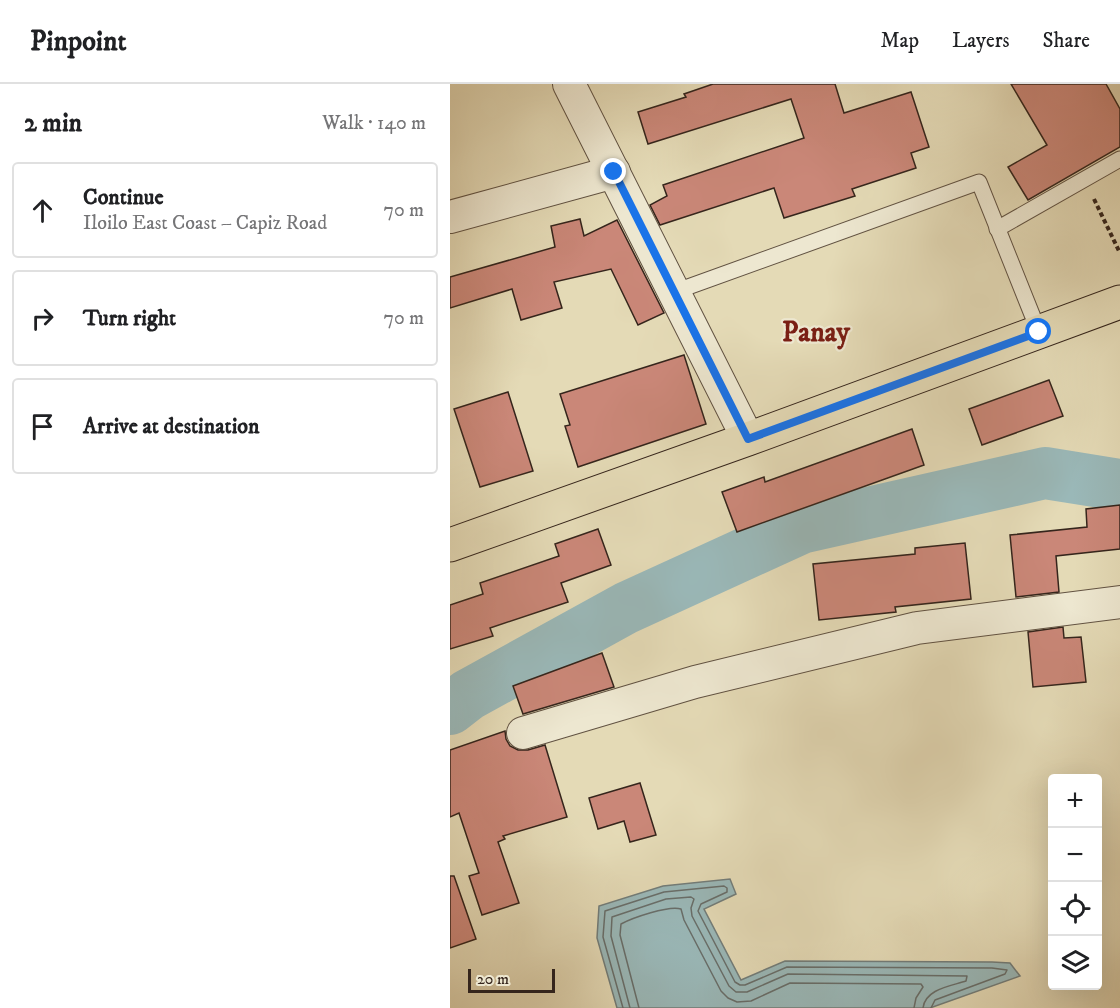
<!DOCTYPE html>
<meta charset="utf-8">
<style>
body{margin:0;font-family:"IM FELL DW Pica",serif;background:#f6f6f6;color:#202124}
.controls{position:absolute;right:18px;bottom:18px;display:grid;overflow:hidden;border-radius:6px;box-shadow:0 6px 24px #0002}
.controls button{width:54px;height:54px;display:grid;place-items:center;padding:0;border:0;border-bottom:2px solid #e0e0e0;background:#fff;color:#202124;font:30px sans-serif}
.scale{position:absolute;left:18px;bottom:15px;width:87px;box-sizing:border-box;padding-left:6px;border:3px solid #35251c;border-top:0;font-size:16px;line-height:21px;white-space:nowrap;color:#35251c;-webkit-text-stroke:4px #ede7d0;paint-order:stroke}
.stop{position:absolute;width:18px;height:18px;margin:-14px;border:4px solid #1a73e8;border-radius:50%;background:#fff}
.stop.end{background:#1a73e8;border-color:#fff;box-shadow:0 2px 6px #0008}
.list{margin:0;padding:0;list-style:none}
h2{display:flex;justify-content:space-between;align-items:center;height:78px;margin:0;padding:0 24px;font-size:26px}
h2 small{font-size:20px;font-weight:400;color:#757577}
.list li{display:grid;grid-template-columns:39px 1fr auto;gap:18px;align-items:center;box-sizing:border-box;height:96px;margin:0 12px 12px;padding:0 12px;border:2px solid #e0e0e0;border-radius:6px}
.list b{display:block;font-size:22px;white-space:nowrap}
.list p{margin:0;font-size:20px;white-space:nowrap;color:#757577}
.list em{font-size:20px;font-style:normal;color:#757577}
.icon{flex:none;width:33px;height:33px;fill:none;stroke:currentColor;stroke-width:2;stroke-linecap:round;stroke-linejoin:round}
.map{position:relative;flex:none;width:670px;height:924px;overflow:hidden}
header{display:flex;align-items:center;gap:36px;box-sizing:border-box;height:84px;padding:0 30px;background:#fff;border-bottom:2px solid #e0e0e0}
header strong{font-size:28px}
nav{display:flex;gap:33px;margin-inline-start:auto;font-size:21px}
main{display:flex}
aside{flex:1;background:#fff}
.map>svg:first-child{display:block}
.water{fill:#9ab8b8;stroke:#727d7a;stroke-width:1.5}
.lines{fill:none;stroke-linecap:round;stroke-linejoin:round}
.shore{stroke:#686e6a;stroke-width:1.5}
.river{stroke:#9ab8b8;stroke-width:52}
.building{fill:#ca8778;stroke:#35251c;stroke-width:1.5}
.service-casing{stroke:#615242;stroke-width:17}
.minor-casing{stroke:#615242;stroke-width:34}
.primary-casing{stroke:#35251c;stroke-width:35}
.path{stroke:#35251c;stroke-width:4;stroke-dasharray:4.5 3;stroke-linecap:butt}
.service{stroke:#ede7d0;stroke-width:15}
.minor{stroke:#ede7d0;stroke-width:32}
.primary{stroke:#e4dab6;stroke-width:33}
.route{stroke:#1a73e8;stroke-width:8}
.labels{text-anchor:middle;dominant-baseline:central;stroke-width:4.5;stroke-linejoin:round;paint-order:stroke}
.district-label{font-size:28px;font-weight:bold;fill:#7a1f14;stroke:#ede7d0}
</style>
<header>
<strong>Pinpoint</strong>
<nav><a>Map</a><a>Layers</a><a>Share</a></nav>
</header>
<main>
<aside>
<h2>2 min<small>Walk · 140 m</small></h2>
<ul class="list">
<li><svg class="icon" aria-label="ahead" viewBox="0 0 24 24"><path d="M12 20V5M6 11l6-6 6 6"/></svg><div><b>Continue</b><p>Iloilo East Coast – Capiz Road</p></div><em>70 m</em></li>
<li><svg class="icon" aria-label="right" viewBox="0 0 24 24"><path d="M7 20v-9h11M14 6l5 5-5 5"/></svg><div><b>Turn right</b></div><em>70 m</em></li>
<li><svg class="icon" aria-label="arrive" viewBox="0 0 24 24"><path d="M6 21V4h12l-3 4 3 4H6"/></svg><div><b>Arrive at destination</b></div></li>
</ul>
</aside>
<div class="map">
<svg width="670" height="924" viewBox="0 0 670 924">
<rect width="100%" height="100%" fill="#e4dab6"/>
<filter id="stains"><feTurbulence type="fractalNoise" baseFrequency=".00333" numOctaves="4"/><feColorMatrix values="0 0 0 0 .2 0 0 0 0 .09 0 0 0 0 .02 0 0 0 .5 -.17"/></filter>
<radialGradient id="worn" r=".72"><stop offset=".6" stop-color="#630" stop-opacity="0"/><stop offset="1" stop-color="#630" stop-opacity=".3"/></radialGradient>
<path class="water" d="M280 795 286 810 254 825 291 896 335 877 542 878 560 879 570 892 480 924H167L147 854 149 822 213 802Z"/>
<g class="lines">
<g class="shore">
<path d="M173 924 153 853 155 827 214 808 274 802 277 804V808L251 820 248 827 285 898 290 901H295L337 883 542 884 557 886 555 890 485 916 481 924"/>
<path d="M180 924 161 852 162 833 216 815 241 813 244 815 241 824 242 832 279 902 286 908H297L338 890 517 892 516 897C501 902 475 905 473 924"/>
<path d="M189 924 170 851 171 840C182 834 219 821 231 825L234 836 271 907 278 914 287 918 301 917 340 899 471 900 473 903 466 914 464 924"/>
</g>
<path class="river" d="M0 625 18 611 176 524 351 444 595 389 670 401"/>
</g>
<g class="building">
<path d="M263 0H385L394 29 461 8 479 63 461 69 466 84 402 105 405 112 334 134 324 104 210 141 200 121 217 112 213 101 354 54 341 15 198 60 188 28 236 13 234 10Z"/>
<path d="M561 0H656L670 25V63L578 116 558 83 597 61Z"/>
<path d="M130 135 134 152 167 136 214 229 188 241 161 185 104 198 112 224 71 236 62 205 0 224V193L105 163 101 142Z"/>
<path d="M234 271 256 340 128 383 115 342 120 341 110 310Z"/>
<path d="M599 296 613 332 532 361 519 325Z"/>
<path d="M58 308 83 387 30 403 4 325Z"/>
<path d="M462 345 474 381 287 448 272 408 314 393 315 398Z"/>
<path d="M670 421V465L606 472 609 508 566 513 560 451 637 443 636 425Z"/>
<path d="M148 445 161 481 111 499 118 518 40 544 43 552 0 565V521L33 510 30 499 109 472 105 460Z"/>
<path d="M515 459 521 515 445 523 446 528 369 536 363 480 465 470V464Z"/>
<path d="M613 543 614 554 631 553 636 598 583 603 578 548Z"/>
<path d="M152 569 164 603 73 630 63 602Z"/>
<path d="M55 647 56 655 60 662 68 666H78L95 661 117 733 53 752 55 755 48 758 69 819 32 831 19 792 29 789 9 729 0 733V666Z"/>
<path d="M190 699 206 751 180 758 174 737 148 745 139 714Z"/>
<path d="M0 792H4L26 855 0 864Z"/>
</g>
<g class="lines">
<defs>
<g id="service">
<path d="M547 145 670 75"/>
<path d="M224 208 529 98 589 248"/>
</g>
<g id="minor">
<path d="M119 0 298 355"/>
<path d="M0 133 164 88"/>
<path d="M73 649 245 598 467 544 670 518"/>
</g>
<path id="primary" d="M0 461 298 355 670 218"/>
</defs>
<use href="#service" class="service-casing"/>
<use href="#minor" class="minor-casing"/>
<use href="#primary" class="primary-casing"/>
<path class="path" d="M644 115 670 169"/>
<use href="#service" class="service"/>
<use href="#minor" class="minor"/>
<use href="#primary" class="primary"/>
</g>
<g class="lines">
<path class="route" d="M164 88 298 355 589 248"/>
</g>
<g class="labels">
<g class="district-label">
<text x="366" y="248">Panay</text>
</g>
</g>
<rect width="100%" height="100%" filter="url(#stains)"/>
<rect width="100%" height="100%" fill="url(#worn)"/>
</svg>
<div class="controls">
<button>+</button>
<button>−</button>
<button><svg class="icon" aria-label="locate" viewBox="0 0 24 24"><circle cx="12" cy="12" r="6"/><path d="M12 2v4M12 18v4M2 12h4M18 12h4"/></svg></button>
<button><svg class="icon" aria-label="layers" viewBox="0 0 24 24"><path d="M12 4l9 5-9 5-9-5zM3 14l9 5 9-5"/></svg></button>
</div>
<div class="scale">20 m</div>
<div class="stop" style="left:589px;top:248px"></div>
<div class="stop end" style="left:164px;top:88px"></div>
</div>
</main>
